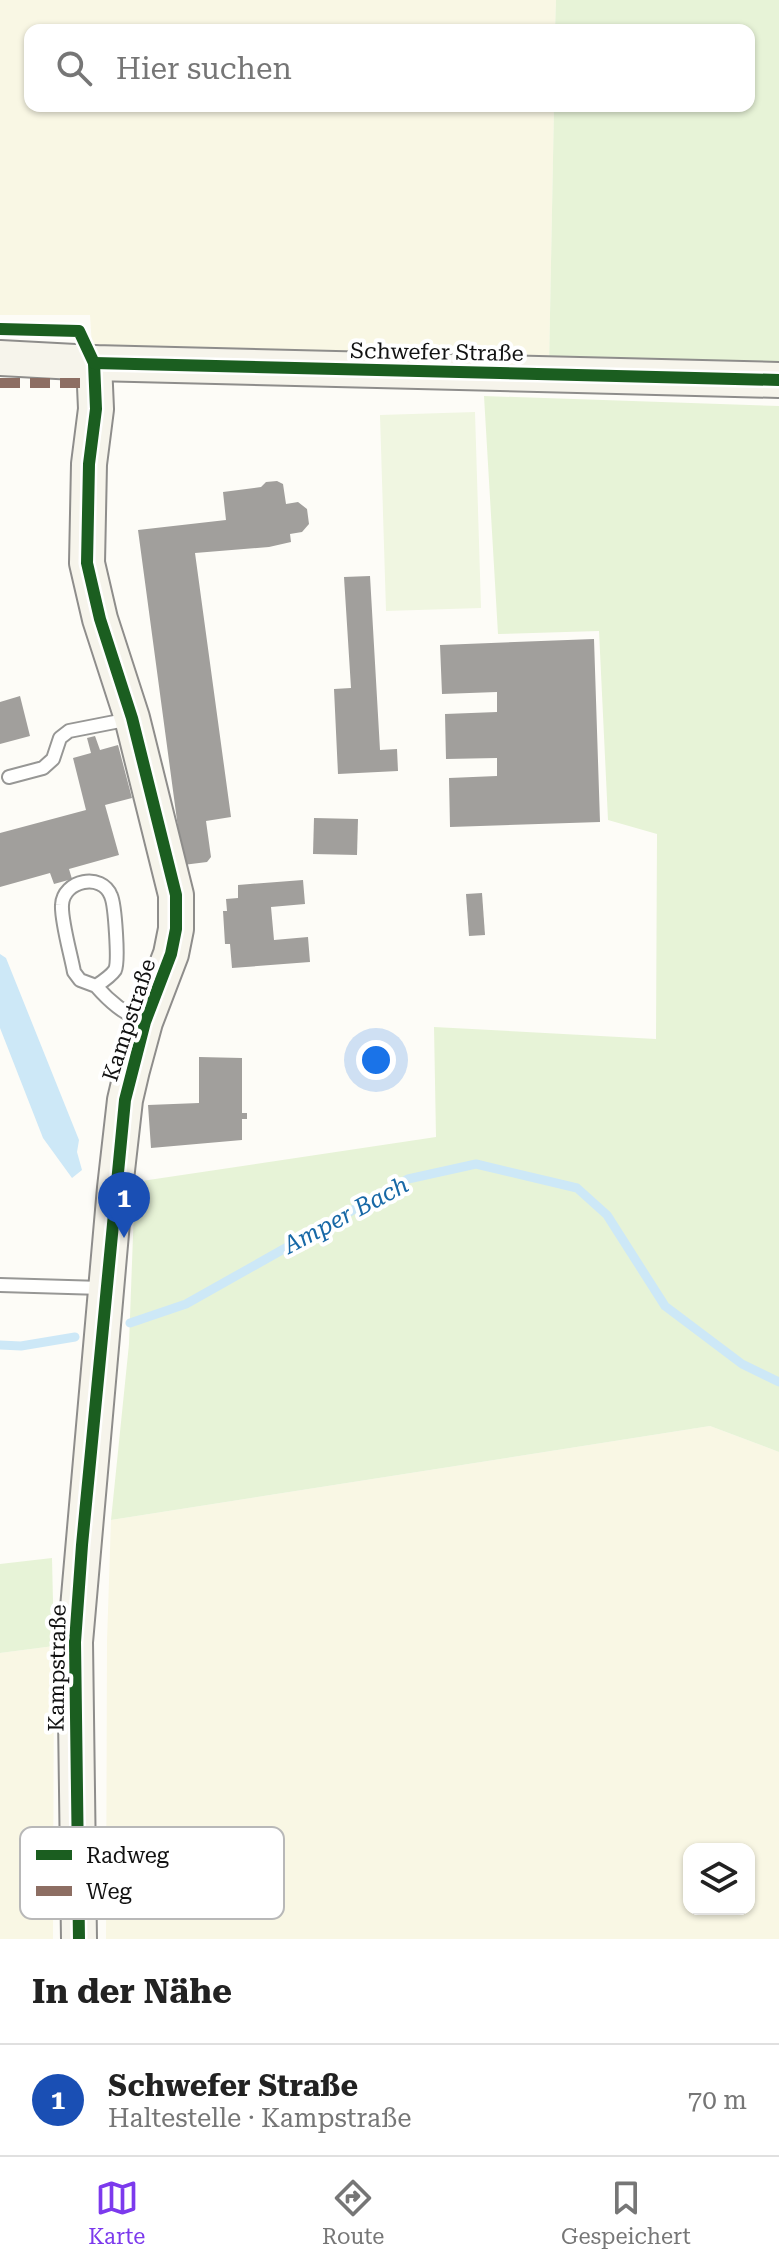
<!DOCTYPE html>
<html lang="de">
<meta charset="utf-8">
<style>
body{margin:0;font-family:"Roboto Serif",serif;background:#f6f6f6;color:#222}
.controls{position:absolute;right:24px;bottom:24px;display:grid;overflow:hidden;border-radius:16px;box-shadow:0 2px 6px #0004}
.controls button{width:72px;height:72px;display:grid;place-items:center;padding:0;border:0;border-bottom:2px solid #e0e0e0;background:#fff;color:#222;font:40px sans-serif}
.you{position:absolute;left:376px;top:1060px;width:28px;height:28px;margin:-20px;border:6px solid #fff;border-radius:50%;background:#1a73e8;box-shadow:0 0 0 12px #1a73e833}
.badge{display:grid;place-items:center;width:52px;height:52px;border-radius:50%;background:#7c3aed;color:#fff;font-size:26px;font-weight:700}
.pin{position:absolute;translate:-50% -66px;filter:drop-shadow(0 2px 4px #0008)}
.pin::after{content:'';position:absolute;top:42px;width:28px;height:24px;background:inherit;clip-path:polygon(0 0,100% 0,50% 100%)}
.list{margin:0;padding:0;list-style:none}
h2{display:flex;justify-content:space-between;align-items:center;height:104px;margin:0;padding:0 32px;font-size:34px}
h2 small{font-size:26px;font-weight:400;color:#767676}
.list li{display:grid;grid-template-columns:52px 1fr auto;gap:24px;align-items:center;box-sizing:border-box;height:112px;padding:0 32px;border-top:2px solid #e0e0e0}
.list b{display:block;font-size:30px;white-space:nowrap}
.list p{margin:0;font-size:26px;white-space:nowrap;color:#767676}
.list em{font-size:26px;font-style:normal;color:#767676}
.icon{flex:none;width:44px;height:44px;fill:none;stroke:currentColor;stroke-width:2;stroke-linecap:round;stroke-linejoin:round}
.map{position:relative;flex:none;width:779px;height:1939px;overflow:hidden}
.search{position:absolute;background:#fff;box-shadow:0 2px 6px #0004;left:24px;right:24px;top:24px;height:88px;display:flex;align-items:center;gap:20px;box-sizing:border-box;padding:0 28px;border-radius:16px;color:#767676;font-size:30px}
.sheet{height:216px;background:#fff}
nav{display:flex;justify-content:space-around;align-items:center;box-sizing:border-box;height:112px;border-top:2px solid #e0e0e0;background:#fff;font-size:22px;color:#767676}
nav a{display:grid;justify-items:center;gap:4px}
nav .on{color:#7c3aed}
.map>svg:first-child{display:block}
.farmland{fill:#f9f7e4;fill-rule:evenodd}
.green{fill:#e7f3d7}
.pitch{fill:#f0f6e1}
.water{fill:#cde8f7}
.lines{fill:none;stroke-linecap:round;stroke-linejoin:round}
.stream{stroke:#cde8f7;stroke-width:9}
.building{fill:#a19f9c}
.lane-casing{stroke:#979795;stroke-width:16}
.secondary-casing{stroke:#8e8d8b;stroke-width:38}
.lane{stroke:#fffffe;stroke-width:12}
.secondary{stroke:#f6f4eb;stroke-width:34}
.quiet{stroke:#8d6e63;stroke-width:10;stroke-dasharray:20 10;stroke-linecap:butt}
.cycleway-casing{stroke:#fff;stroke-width:17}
.cycleway{stroke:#1b5e20;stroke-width:12}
.labels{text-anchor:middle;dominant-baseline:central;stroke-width:8;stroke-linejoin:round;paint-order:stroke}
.street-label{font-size:22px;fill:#111;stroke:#fff}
.water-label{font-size:24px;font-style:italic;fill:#1768a6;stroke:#fff}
.key{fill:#fff;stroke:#b8b8b8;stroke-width:2}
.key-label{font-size:22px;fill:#111}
</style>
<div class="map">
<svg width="779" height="1939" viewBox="0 0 779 1939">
<rect width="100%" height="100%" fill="#fdfcf7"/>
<g class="farmland">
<path d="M0 0H556L555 30H30V106H554L549 367 92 347 90 315H0Z"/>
<path d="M710 1426 779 1452V1939H106L107 1641 111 1520ZM689 1849H749V1909H689Z"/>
<path d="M54 1646 53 1939H0V1653Z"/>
</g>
<g class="green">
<path d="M556 0H779V370L549 367 554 106H749V30H555Z"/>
<path d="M484 396 779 406V1452L710 1426 111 1520 129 1344 135 1182 436 1137 434 1027 656 1039 657 834 608 820 599 631 498 634Z"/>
<path d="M52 1558 54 1646 0 1653V1564Z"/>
</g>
<path class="pitch" d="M475 412 481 608 386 611 380 415Z"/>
<path class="water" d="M0 954 6 958 79 1140 77 1152 82 1170 72 1178 43 1138 0 1028Z"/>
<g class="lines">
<g class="stream">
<path d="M130 1323 186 1304 408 1179 476 1164 577 1188 607 1215 665 1306 742 1364 779 1382"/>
<path d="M0 1345 21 1346 75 1337"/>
</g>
</g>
<g class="building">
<path d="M277 481 283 484 286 504 298 502 307 509 309 524 302 532 290 534 291 542 269 547 195 553 231 817 206 821 211 857 207 862 183 865 138 530 226 520 223 492 261 487 266 482Z"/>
<path d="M370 576 380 750 397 749 398 771 338 774 334 689 351 688 344 577Z"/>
<path d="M594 639 600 822 450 827 449 778 497 776V758L446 759 445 714 497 712V692L442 694 440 645Z"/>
<path d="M20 696 30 736 0 744V702Z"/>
<path d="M95 736 100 750 118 745 132 798 105 805 119 855 69 869 72 879 54 884 50 873 0 887V833L86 810 73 758 91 753 87 738Z"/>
<path d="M314 818 358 819 357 855 313 854Z"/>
<path d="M303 880 305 904 271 907 274 940 308 937 310 962 232 968 230 944H225L223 911H227L226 899 238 898V885Z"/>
<path d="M482 893 485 935 469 936 466 894Z"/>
<path d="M199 1057 242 1058V1113H247V1119H242V1140L151 1148 148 1105 199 1103Z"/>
</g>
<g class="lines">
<defs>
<g id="lane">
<path d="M9 777 43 768 53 759 60 738 69 731 130 719"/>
<path d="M96 986 80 980 74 972C71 955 61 921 62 905 63 880 102 872 111 896 115 905 119 962 115 970 111 976 102 982 96 986 110 1002 123 1013 142 1021"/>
<path d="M0 1285 102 1288"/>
</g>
<g id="secondary">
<path d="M0 358 94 363 779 380"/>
<path d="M79 1939 75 1642 115 1188 125 1100 132 1070 145 1022 171 954 176 929V895L132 718 100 619 87 563 89 464 96 409 94 363"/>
</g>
</defs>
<use href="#lane" class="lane-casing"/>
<use href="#secondary" class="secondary-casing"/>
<use href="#lane" class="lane"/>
<use href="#secondary" class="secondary"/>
<path class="quiet" d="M0 383H95"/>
<defs>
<g id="cycleway">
<path d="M0 329 79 331 94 363 96 409 89 464 87 563 100 619 132 718 176 895V929L171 954 145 1022 125 1100 82 1545 75 1642 79 1939"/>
<path d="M94 363 779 380"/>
</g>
</defs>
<use href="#cycleway" class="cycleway-casing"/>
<use href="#cycleway" class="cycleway"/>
</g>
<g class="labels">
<g class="street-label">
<text transform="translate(437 352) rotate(1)">Schwefer Straße</text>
<text transform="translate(129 1020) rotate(-72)">Kampstraße</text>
<text transform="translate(57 1668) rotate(-89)">Kampstraße</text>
</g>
<g class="water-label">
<text transform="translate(346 1215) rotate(-28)">Amper Bach</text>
</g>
</g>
<rect x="20" y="1827" width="264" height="92" rx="12" class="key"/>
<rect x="36" y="1850" width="36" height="10" fill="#1b5e20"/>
<rect x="36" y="1886" width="36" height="10" fill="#8d6e63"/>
<g class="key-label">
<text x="86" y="1863">Radweg</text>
<text x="86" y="1899">Weg</text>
</g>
</svg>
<div class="controls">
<button><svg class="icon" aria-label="layers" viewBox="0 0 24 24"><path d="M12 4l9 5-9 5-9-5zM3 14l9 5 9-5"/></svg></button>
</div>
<div class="you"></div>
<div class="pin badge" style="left:124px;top:1238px;background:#1a4fb4">1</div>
<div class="search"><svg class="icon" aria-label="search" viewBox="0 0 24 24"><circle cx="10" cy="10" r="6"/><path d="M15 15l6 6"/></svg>Hier suchen</div>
</div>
<section class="sheet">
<h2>In der Nähe<small></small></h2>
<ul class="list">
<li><span class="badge" style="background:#1a4fb4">1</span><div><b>Schwefer Straße</b><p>Haltestelle · Kampstraße</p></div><em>70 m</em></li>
</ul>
</section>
<nav>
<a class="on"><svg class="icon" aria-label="map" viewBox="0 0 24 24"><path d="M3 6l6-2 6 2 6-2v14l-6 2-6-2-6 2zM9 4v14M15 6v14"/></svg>Karte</a>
<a><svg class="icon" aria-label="directions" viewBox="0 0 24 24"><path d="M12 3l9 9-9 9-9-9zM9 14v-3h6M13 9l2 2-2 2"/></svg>Route</a>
<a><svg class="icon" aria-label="saved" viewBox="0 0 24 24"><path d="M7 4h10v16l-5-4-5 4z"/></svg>Gespeichert</a>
</nav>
